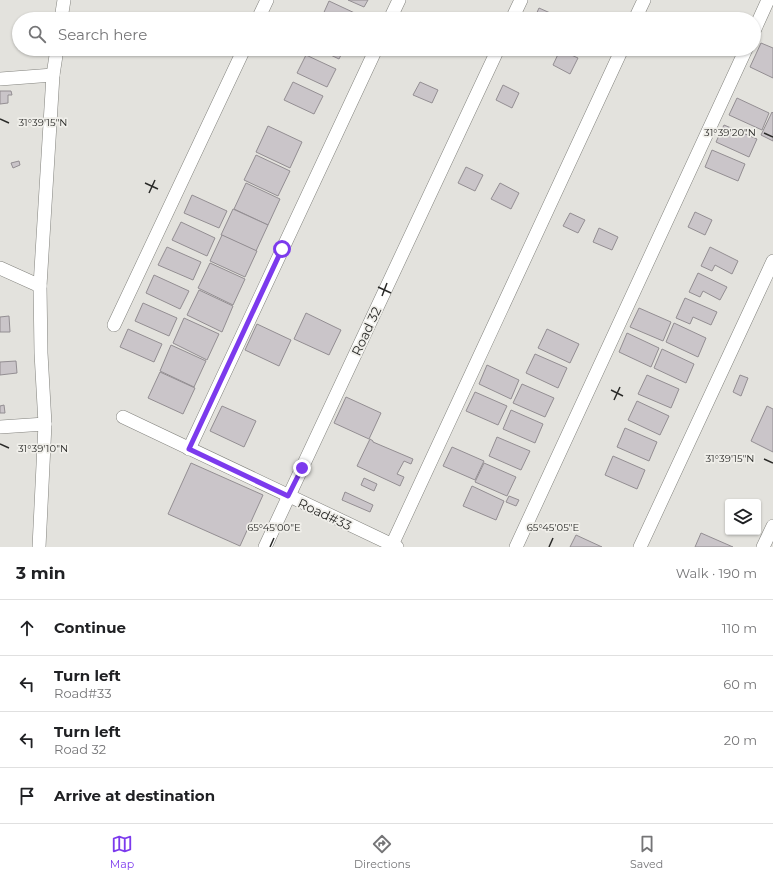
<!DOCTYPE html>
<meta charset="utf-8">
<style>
body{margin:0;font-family:Montserrat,sans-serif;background:#f6f6f6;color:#202124}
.controls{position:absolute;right:12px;bottom:12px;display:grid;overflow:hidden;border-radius:4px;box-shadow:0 1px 3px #0004}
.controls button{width:36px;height:36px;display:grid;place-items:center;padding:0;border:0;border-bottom:1px solid #e0e0e0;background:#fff;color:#202124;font:20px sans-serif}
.stop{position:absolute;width:12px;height:12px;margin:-9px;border:3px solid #7c3aed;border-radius:50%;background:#fff}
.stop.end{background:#7c3aed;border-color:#fff;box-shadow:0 1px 4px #0008}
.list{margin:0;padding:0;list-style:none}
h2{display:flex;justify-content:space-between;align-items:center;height:52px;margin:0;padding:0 16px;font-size:17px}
h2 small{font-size:13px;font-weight:400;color:#757577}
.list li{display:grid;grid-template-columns:26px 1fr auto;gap:12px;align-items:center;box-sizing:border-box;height:56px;padding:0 16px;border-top:1px solid #e0e0e0}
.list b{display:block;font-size:15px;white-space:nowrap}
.list p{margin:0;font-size:13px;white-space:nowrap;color:#757577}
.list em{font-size:13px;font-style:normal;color:#757577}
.icon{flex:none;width:22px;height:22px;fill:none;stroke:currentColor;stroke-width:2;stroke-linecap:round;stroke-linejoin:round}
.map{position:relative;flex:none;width:773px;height:547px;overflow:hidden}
.search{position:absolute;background:#fff;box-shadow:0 1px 3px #0004;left:12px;right:12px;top:12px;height:44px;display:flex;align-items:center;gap:10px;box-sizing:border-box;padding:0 14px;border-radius:22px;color:#757577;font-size:15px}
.sheet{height:276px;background:#fff}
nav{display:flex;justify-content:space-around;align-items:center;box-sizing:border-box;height:56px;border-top:1px solid #e0e0e0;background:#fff;font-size:11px;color:#757577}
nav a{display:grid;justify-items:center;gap:2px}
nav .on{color:#7c3aed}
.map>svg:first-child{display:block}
.building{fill:#cac5c9;stroke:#938e92}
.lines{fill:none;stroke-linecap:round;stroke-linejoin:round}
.minor-casing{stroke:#82827d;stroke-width:14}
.minor{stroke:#fff;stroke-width:13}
.route{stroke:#7c3aed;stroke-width:5}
.ticks{fill:none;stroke:#2a2a28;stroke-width:1.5}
.labels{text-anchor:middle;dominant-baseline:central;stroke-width:3.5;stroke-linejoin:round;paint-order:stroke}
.street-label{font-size:13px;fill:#2a2a28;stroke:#f0efea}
.ticks-label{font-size:10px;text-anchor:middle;fill:#2a2a28;stroke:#f0efea;stroke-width:3.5;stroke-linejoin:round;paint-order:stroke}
</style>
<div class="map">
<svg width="773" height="547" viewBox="0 0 773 547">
<rect width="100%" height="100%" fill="#e3e2dd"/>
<g class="building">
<path d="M348 0H368L364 7Z"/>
<path d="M329 1 359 15 357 19H321Z"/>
<path d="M539 8 557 16 555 19H534Z"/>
<path d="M761 43 773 48V78L750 67Z"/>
<path d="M318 49H344L339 59Z"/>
<path d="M560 50 578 58 570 74 553 65Z"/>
<path d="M306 55 336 69 327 87 297 73Z"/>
<path d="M293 82 323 96 314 114 284 100Z"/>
<path d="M420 82 438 90 432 103 413 95Z"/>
<path d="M503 85 519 93 512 108 496 100Z"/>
<path d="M0 91H11L12 95H8V103L0 104Z"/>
<path d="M737 98 769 113 762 130 729 115Z"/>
<path d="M772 112 773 113V141L761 135Z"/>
<path d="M724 125 757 139 749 157 716 142Z"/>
<path d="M268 126 302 142 290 168 256 152Z"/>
<path d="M712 150 745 164 738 181 705 167Z"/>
<path d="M256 155 290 171 278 196 244 180Z"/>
<path d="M19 161 20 165 13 168 11 163Z"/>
<path d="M466 167 483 175 475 191 458 183Z"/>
<path d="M246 183 280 199 268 225 234 209Z"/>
<path d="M500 183 519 193 511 209 491 199Z"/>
<path d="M192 195 227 211 219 228 184 213Z"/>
<path d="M233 209 268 225 256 251 221 235Z"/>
<path d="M695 212 712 220 705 235 688 227Z"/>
<path d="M570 213 585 220 578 233 563 226Z"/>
<path d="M181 222 215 238 207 256 172 240Z"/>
<path d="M599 228 618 237 612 250 593 242Z"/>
<path d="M222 235 257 251 245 277 210 261Z"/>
<path d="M167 247 201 262 193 280 158 265Z"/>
<path d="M710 247 738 261 732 274 715 265 712 271 701 266Z"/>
<path d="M210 263 245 279 233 305 198 288Z"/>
<path d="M698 273 727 287 720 300 703 291 700 297 689 292Z"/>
<path d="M154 275 189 291 180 309 146 293Z"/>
<path d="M199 290 233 306 222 332 187 315Z"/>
<path d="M685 298 717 312 711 325 693 317 690 324 676 318Z"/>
<path d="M143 303 177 318 169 336 135 321Z"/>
<path d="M639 308 671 322 663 341 630 327Z"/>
<path d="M306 313 341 330 329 355 294 339Z"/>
<path d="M9 316 10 332H0V317Z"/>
<path d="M184 318 219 334 207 360 173 343Z"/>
<path d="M674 323 706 338 698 357 666 342Z"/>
<path d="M257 324 291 340 279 366 245 350Z"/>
<path d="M128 329 162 344 154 362 120 347Z"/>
<path d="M547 329 579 344 570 363 538 348Z"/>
<path d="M627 333 659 348 651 367 619 352Z"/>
<path d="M171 345 206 361 194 387 160 371Z"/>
<path d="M662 349 694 364 686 383 654 368Z"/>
<path d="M535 354 567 368 558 388 526 373Z"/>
<path d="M16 361 17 373 0 375V362Z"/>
<path d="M487 365 519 380 511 399 479 384Z"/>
<path d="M160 372 195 388 183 414 148 398Z"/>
<path d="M647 375 679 389 671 408 638 394Z"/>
<path d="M740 375 748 378 741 396 733 392Z"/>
<path d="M522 384 554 398 545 417 513 403Z"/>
<path d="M475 392 507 406 498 425 466 411Z"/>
<path d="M346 397 381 413 369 439 334 423Z"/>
<path d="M637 401 669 416 660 435 628 420Z"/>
<path d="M4 405 5 413H0V406Z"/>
<path d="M222 406 256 421 244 447 210 431Z"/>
<path d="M767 406 773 409V452L751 441Z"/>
<path d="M511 410 543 424 535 443 503 429Z"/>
<path d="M625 428 657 442 649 461 617 447Z"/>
<path d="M497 437 530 451 521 470 489 456Z"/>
<path d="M370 439 373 441V442L413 459 411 464 404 461 397 474 404 477 400 486 357 466Z"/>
<path d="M452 447 484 461 475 480 443 466Z"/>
<path d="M613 456 645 470 637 489 605 475Z"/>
<path d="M191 463 263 495 240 546 168 514Z"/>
<path d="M484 463 516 477 507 496 475 482Z"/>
<path d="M364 478 377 484 374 491 361 485Z"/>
<path d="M472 486 504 501 496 520 463 506Z"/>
<path d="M345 492 373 505 370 512 342 500Z"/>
<path d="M509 496 519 500 516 506 506 502Z"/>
<path d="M701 533 733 547H695Z"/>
<path d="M576 535 602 547H570Z"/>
</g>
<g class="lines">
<defs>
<g id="minor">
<path d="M61 19 64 0"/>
<path d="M258 19 267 0"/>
<path d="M390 19 399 0"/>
<path d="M512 19 521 0"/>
<path d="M635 19 644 0"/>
<path d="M754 31 768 0"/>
<path d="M0 79 53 75"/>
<path d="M0 268 40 286"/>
<path d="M114 325 244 49"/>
<path d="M123 417 397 547"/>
<path d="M0 427 45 424"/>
<path d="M189 449 376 49"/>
<path d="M39 547 45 424 41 353 40 286 53 75 57 49"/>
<path d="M265 547 498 49"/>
<path d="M391 547 622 49"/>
<path d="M516 547 746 49"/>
<path d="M640 547 773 261"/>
<path d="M763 547 773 526"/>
</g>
</defs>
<use href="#minor" class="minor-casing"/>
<use href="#minor" class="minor"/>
</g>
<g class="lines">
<path class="route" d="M282 249 189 449 288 496 302 468"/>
</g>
<path class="ticks" d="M0 119 9 123M764 133 773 137M145 183 158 189M149 193 155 180M378 287 391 293M382 296 387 283M611 390 623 396M614 400 620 387M0 444 9 448M764 459 773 463M270 547 274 538M549 547 553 538"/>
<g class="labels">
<g class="street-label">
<text transform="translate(366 331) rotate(-65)">Road 32</text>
<text transform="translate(325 514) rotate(25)">Road#33</text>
</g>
</g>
<g class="ticks-label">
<text x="43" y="126">31°39'15"N</text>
<text x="730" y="136">31°39'20"N</text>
<text x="43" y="452">31°39'10"N</text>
<text x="730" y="462">31°39'15"N</text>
<text x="274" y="531">65°45'00"E</text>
<text x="553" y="531">65°45'05"E</text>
</g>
</svg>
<div class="controls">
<button><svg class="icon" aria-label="layers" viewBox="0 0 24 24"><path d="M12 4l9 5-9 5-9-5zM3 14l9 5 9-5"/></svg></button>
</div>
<div class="stop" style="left:282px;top:249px"></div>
<div class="stop end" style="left:302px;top:468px"></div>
<div class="search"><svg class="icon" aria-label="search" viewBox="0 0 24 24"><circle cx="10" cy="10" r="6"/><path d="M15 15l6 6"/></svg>Search here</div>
</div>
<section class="sheet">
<h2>3 min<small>Walk · 190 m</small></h2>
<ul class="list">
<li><svg class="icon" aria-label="ahead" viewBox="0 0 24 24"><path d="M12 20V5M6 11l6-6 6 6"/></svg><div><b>Continue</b></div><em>110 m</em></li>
<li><svg class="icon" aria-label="left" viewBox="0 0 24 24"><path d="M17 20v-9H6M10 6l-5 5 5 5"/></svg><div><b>Turn left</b><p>Road#33</p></div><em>60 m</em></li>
<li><svg class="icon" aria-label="left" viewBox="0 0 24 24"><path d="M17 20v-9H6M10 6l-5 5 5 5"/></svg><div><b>Turn left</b><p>Road 32</p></div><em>20 m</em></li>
<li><svg class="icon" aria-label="arrive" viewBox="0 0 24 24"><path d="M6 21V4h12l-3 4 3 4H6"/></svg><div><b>Arrive at destination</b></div></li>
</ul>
</section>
<nav>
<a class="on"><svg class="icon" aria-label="map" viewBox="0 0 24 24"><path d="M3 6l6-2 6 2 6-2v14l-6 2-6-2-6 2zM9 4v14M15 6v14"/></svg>Map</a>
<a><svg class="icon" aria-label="directions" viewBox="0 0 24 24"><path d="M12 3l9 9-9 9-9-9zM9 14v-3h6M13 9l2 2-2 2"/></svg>Directions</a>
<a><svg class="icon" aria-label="saved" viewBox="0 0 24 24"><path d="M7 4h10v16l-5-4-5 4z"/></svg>Saved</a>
</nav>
